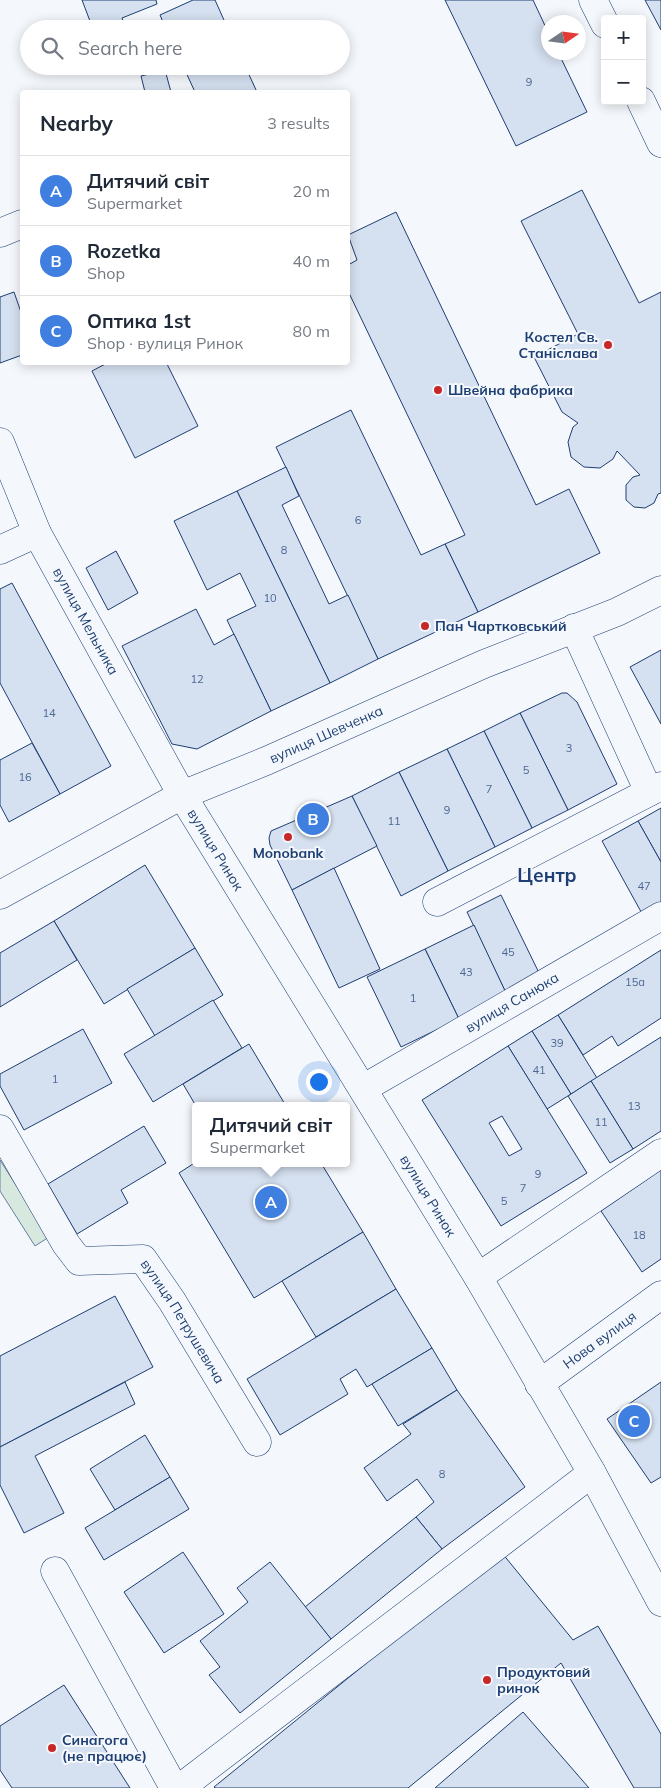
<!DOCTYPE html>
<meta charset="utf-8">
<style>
body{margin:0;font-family:Mulish,sans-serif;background:#f2f2f3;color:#1f2937}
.controls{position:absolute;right:15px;top:15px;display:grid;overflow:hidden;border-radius:5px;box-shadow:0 2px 12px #0003}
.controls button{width:45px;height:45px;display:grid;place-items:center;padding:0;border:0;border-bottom:1px solid #e0e1e3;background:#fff;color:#1f2937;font:25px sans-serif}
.compass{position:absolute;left:541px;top:15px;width:45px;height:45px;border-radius:50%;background:#fff;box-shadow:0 2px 12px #0003;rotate:77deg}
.you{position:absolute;left:318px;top:1081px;width:18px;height:18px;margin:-12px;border:4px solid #fff;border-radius:50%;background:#1a73e8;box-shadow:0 0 0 8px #1a73e833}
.badge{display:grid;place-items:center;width:32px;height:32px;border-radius:50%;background:#0f766e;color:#fff;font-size:16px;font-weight:700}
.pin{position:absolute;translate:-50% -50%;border:2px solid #fff;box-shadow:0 1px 5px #0006}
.popup{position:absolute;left:192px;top:1102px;width:158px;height:65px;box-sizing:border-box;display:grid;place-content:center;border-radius:5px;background:#fff;filter:drop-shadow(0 1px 4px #0005);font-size:16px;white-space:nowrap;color:#747a83}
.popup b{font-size:19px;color:#1f2937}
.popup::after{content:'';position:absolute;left:50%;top:100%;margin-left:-10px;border:10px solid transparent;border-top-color:#fff}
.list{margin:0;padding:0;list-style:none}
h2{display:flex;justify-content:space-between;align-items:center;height:65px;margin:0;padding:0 20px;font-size:21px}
h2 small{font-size:16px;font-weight:400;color:#747a83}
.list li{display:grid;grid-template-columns:32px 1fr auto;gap:15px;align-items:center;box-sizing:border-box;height:70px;padding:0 20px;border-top:1px solid #e0e1e3}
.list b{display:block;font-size:19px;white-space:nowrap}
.list p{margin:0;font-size:16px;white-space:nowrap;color:#747a83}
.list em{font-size:16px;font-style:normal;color:#747a83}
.icon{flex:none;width:28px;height:28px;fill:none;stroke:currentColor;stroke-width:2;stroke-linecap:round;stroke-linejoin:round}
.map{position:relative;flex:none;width:661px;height:1788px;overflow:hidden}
.search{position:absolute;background:#fff;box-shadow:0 2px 12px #0003;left:20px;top:20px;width:330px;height:55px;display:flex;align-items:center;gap:12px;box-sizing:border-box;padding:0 18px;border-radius:28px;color:#747a83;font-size:19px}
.panel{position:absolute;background:#fff;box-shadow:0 2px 12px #0003;left:20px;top:90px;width:330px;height:275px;border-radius:5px}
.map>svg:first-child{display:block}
.green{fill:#d7e8df;stroke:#687fa3}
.building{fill:#d5e0f0;stroke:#1d3f73;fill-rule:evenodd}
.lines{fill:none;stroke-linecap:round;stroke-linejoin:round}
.minor-casing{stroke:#1d3f73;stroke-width:29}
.minor{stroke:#f4f7fb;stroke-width:28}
.poi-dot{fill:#c62828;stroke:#f4f7fb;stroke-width:2}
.labels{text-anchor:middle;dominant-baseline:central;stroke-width:4;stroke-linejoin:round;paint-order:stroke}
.number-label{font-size:11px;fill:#4b6792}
.poi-label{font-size:14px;font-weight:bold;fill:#1d3f73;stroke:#f4f7fb;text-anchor:start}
.street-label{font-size:14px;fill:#1d3f73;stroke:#f4f7fb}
.district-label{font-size:19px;font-weight:bold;fill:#1d3f73;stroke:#f4f7fb}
</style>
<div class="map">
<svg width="661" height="1788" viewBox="0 0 661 1788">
<rect width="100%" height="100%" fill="#f4f7fb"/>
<path class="green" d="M0 1160 49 1237 35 1246 0 1191Z"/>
<g class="building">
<path d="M82 0H156L157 4 122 18 126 29H93Z"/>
<path d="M193 0H215L228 29H166L160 15Z"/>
<path d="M445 0H533L548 32V52H558L587 112 516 146Z"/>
<path d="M645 0H661V30Z"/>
<path d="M183 66H245L257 92H195Z"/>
<path d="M165 70 171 92H145L141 76Z"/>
<path d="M582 190 639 303 661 292V493L658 494 654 503 645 508 634 507 626 500V485L633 477 640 475 619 453 617 451 613 459 600 468 584 467 571 457 568 442 573 427 578 423 562 412 534 357 578 334 521 221Z"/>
<path d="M396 212 536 505 569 489 600 553 478 612 445 544 465 535 348 291V265L357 260 348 235Z"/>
<path d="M14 292 22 315V355L0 363V297Z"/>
<path d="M109 362H166L198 426 135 458 92 371Z"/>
<path d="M351 410 421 555 445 544 478 612 378 659 276 447Z"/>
<path d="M286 467 299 496 282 505 329 604 348 595 378 659 330 683 237 491Z"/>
<path d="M237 491 330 683 271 711 227 620 256 606 240 573 207 590 174 521Z"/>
<path d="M116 551 138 593 108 610 86 568Z"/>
<path d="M12 583 111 766 60 794 0 683V589Z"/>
<path d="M196 609 214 645 234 634 271 711 197 749 172 744 122 646Z"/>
<path d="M661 650V724L630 667Z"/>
<path d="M562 693H567L577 702 617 784 568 810 520 713Z"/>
<path d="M520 713 568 810 532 828 484 731Z"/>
<path d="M484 731 532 828 495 847 447 749Z"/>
<path d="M32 743 60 794 9 822 0 805V760Z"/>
<path d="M447 749 495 847 448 871 399 772Z"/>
<path d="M399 772 448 871 401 896 352 796Z"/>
<path d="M352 796 377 846 292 890 270 845 269 838 271 831Z"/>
<path d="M661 808V862L638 821Z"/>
<path d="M638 821 661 862V910L645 919 602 841Z"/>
<path d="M145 865 195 948 104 1004 54 921Z"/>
<path d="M334 868 380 969 339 988 292 890Z"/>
<path d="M501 895 542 979 507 995 467 912Z"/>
<path d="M54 921 77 960 0 1007V953Z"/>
<path d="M474 925 507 995 459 1019 425 949Z"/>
<path d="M195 948 223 995 155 1036 127 989Z"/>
<path d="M425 949 459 1019 401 1047 367 977Z"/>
<path d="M661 950V1018L618 1046 612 1036 583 1055 558 1015Z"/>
<path d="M213 1000 242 1048 153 1102 124 1054Z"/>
<path d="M558 1015 597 1078 571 1094 532 1031Z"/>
<path d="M83 1029 112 1083 24 1130 0 1086V1074Z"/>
<path d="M532 1031 571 1094 547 1109 508 1046Z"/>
<path d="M661 1037V1131L633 1149 591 1081Z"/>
<path d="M249 1044 286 1106H196L183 1084Z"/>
<path d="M508 1046 587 1173 501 1226 422 1100ZM502 1116 522 1149 509 1156 489 1123Z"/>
<path d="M591 1081 633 1149 610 1163 568 1096Z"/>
<path d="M144 1126 166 1163 121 1190 128 1203 77 1234 48 1184Z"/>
<path d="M196 1162 321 1163 363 1232 254 1298 179 1173Z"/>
<path d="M661 1170V1259L642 1272 601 1211Z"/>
<path d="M363 1232 396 1289 316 1337 282 1281Z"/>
<path d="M396 1289 432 1348 367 1387 356 1369 340 1379 348 1394 280 1435 247 1379Z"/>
<path d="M115 1296 153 1367 0 1447V1356Z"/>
<path d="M432 1348 457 1390 398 1426 372 1384Z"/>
<path d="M125 1382 135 1404 35 1456 64 1513 24 1533 0 1485V1447Z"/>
<path d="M661 1382V1477L651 1483 607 1419Z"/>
<path d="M457 1390 525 1487 442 1549 416 1517 434 1502 417 1479 387 1501 364 1468 411 1434 403 1424Z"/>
<path d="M145 1435 170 1477 115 1510 90 1469Z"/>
<path d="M170 1477 189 1509 104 1560 85 1528Z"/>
<path d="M416 1517 442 1549 331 1639 305 1607Z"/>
<path d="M183 1552 224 1614 164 1653 124 1592Z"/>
<path d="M502 1553 573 1640 598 1626 661 1734V1788H634L561 1663 408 1788H215L214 1787Z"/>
<path d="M270 1562 331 1639 240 1713 209 1675 220 1667 200 1641 248 1602 237 1588Z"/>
<path d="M64 1685 130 1788H12L0 1770V1726Z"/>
<path d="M523 1712 589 1788H435Z"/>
</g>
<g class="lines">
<defs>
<g id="minor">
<path d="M593 0 605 24"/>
<path d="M641 101 661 143"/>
<path d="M0 233 22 224"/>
<path id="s1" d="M0 442 37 533 182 795 478 1277 592 1473 661 1602"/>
<path d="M0 550 37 533"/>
<path d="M574 628 649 792"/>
<path id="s2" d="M0 895 182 795 266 761 484 664 617 612 661 590"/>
<path d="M437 902 661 786"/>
<path id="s3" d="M364 1088 661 916"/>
<path id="s4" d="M0 1129 66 1244 79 1261 143 1259 172 1301 257 1442"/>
<path d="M478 1277 661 1153"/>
<path id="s5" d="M539 1384 661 1295"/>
<path d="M55 1571 174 1788"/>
<path d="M180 1788 592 1473"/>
</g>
</defs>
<use href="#minor" class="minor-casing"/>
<use href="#minor" class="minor"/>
</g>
<g class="poi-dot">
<circle cx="608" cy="345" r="5"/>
<circle cx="438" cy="390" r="5"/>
<circle cx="425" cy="626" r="5"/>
<circle cx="288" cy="837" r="5"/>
<circle cx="487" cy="1680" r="5"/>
<circle cx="52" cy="1748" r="5"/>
</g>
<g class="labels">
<g class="number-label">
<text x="529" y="82">9</text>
<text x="358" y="520">6</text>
<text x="284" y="550">8</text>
<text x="270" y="598">10</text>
<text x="197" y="679">12</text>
<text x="49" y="713">14</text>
<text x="569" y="748">3</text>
<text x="526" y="770">5</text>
<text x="25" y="777">16</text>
<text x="489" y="789">7</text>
<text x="447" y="810">9</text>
<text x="394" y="821">11</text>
<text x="644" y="886">47</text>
<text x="508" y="952">45</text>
<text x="466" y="972">43</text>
<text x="635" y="982">15а</text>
<text x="413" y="998">1</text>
<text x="557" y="1043">39</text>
<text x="539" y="1070">41</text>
<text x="55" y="1079">1</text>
<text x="634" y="1106">13</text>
<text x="601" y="1122">11</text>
<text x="538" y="1174">9</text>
<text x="523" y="1188">7</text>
<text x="504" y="1201">5</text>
<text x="639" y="1235">18</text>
<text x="442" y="1474">8</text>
</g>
<g class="poi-label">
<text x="598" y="337" text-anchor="end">Костел Св.<tspan x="598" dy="16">Станіслава</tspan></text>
<text x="448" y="390">Швейна фабрика</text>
<text x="435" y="626">Пан Чартковський</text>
<text x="288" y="853" text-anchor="middle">Monobank</text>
<text x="497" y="1672">Продуктовий<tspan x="497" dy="16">ринок</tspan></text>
<text x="62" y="1740">Синагога<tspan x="62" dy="16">(не працює)</tspan></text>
</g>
<g class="street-label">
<text stroke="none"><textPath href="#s1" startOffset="199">вулиця Мельника</textPath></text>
<text stroke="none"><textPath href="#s2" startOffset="364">вулиця Шевченка</textPath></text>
<text stroke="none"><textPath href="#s1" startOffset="462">вулиця Ринок</textPath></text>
<text stroke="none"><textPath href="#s3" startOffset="171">вулиця Санюка</textPath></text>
<text stroke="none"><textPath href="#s1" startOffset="868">вулиця Ринок</textPath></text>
<text stroke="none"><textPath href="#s4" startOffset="292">вулиця Петрушевича</textPath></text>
<text stroke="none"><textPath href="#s5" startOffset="75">Нова вулиця</textPath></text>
</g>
<g class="district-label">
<text x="547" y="875">Центр</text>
</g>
</g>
</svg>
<div class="controls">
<button>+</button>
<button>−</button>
</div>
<svg class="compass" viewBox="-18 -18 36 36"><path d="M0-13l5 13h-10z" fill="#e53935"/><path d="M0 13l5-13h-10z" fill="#747a83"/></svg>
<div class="you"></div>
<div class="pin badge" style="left:271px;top:1202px;background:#3f7fe0">A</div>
<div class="popup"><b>Дитячий світ</b>Supermarket</div>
<div class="pin badge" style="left:313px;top:819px;background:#3f7fe0">B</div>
<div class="pin badge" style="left:634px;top:1421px;background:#3f7fe0">C</div>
<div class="search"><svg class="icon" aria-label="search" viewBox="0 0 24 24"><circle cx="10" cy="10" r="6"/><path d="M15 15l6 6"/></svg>Search here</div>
<section class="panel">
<h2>Nearby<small>3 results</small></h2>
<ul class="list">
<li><span class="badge" style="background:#3f7fe0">A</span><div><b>Дитячий світ</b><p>Supermarket</p></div><em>20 m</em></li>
<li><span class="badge" style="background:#3f7fe0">B</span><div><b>Rozetka</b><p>Shop</p></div><em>40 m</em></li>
<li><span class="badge" style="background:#3f7fe0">C</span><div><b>Оптика 1st</b><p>Shop · вулиця Ринок</p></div><em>80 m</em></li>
</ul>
</section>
</div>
